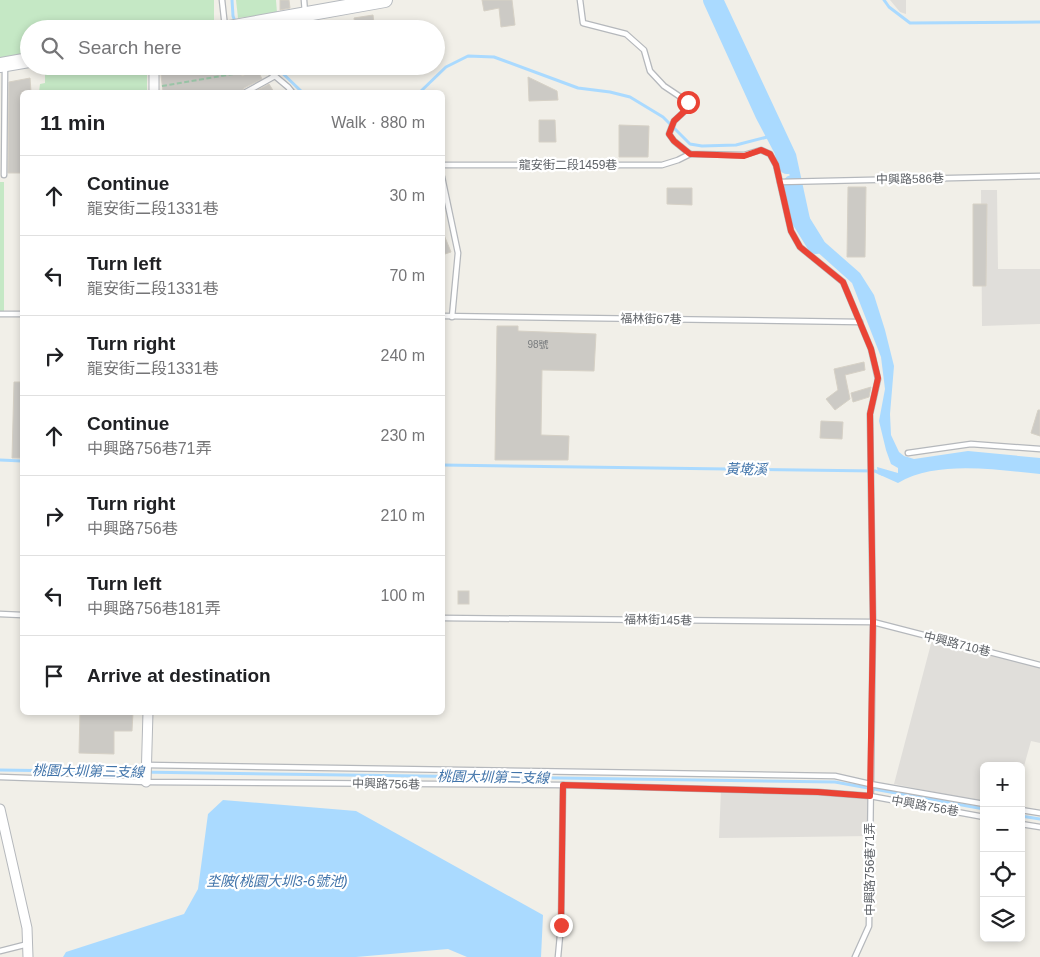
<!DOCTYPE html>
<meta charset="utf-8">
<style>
body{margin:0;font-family:Helvetica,"Noto Sans TC",sans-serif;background:#f6f6f6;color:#202124}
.controls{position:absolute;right:15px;bottom:15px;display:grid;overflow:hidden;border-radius:8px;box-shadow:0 2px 8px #0003}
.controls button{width:45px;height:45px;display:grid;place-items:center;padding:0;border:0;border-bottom:1px solid #e0e0e0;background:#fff;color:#202124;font:25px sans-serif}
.stop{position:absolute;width:15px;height:15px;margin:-11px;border:4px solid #ea4335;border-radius:50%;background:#fff}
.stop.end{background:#ea4335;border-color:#fff;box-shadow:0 1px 5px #0008}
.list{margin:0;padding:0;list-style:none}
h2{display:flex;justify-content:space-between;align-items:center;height:65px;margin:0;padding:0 20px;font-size:21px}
h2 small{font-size:16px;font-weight:400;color:#757577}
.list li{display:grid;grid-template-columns:32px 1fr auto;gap:15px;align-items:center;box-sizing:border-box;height:80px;padding:0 20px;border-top:1px solid #e0e0e0}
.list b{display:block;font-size:19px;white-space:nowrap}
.list p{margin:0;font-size:16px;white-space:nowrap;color:#757577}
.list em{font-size:16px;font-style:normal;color:#757577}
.icon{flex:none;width:28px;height:28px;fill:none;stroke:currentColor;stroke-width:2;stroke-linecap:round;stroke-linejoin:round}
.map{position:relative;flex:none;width:1040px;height:957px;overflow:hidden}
.search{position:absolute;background:#fff;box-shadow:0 2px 8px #0003;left:20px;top:20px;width:425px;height:55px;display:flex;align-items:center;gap:12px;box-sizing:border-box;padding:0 18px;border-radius:28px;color:#757577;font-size:19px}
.panel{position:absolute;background:#fff;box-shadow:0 2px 8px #0003;left:20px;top:90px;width:425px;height:625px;border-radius:8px}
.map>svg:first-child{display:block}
.industrial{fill:#e0deda}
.green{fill:#c5e8c5}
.water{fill:#aadaff}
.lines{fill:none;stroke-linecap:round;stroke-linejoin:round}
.stream{stroke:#aadaff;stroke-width:3}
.river{stroke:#aadaff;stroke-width:18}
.building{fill:#cccac5;stroke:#d6d1c6}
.lane-casing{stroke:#b5b8bc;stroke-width:7}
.street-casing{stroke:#b5b8bc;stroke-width:11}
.secondary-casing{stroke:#b6babf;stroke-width:16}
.path{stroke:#9cc7a9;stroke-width:2;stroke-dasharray:5 2.5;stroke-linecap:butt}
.lane{stroke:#fff;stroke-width:4.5}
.street{stroke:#fff;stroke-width:9}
.secondary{stroke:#fff;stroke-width:14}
.route{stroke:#ea4335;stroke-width:6}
.labels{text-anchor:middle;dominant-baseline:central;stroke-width:4.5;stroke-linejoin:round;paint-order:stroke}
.number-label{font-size:10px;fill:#7a7d7f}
.street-label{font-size:12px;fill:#5f6368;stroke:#fff}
.water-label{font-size:14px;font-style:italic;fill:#4174aa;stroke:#fff}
</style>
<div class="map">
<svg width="1040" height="957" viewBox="0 0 1040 957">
<rect width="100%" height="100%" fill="#f1efe8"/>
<g class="industrial">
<path d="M890 0H906V14L900 12Z"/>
<path d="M981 190H997L998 269H1040V324L982 326Z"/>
<path d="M932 640 1040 667V743L1031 741 1021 777V766H984V802L894 784Z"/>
<path d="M721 790 829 793 869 799V836L719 838Z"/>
</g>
<g class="green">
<path d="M0 0H214V21L174 29H29V56L0 62Z"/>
<path d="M236 0H276L277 13 238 18Z"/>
<path d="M77 66H147V92H39L40 84 45 83V71Z"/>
<path d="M0 182H4V313L0 312Z"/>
</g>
<g class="water">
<path d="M716 0H724L796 154 812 228 819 237 860 273 874 295 885 330 894 366 890 414 891 435 899 452 904 456 914 459 968 451 1040 458V474C996 470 937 460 898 483L878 474 877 467 898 473V468L891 464 886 450 879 421 885 389 881 357 852 283 814 249 808 240 789 173 778 140Z"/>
<path d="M223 800 356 811 543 915 541 957H467L448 949 356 957H63L66 952 184 914 198 889 208 814Z"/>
</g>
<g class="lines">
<g class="stream">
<path d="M232 0 233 16 236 24"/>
<path d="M884 0 889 7 910 23 1040 22"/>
<path d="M275 66 302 92"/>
<path d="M420 92 446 67 468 56 494 57 578 88 610 92 630 97 663 117 690 144 702 146 736 145 775 135"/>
<path d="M0 460 22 461"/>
<path d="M442 465 875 471 882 474"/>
<path d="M0 770 835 782 984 809"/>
<path d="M1021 816 1040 819"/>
</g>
<g class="river">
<path d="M712 0 764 114 783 150 787 165"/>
<path d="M792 184 798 216 816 245"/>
</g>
</g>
<g class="building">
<path d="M280 0H289L290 8 280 10Z"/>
<path d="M482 0H512L515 25 501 27 499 8 484 11Z"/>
<path d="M373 15 374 23 355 26 354 18Z"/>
<path d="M160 66H240L242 76 257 69 262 79 244 88 242 92H163Z"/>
<path d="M528 77 557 91 558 100 529 101Z"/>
<path d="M30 78 31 92H22V173H8L9 82Z"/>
<path d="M269 84 274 92H254Z"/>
<path d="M539 120H555L556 142H539Z"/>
<path d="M619 125 649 126 648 157H619Z"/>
<path d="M848 187H866L865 257H847Z"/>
<path d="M667 188H692V205L667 204Z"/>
<path d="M973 204H987L986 286H973Z"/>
<path d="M442 230 451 252 442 255Z"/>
<path d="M497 326H518V331L596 334 594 371 542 370 541 435 569 436 568 460H495Z"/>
<path d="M864 362 865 370 845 375 850 399 835 410 826 399 838 390 834 369Z"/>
<path d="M14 382H22V458H12Z"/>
<path d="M871 387 869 397 853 402 851 393Z"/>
<path d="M1038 410H1040V436L1031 433Z"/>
<path d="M821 421 843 422 842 439 820 438Z"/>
<rect x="458" y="591" width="11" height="13"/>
<path d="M80 712H133L132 731H114V754L79 753Z"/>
</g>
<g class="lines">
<defs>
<g id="lane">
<path d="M222 0 225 27"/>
<path d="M304 0 305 13"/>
<path d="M580 0 583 23 626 34 644 50 650 71 664 86 688 102V108L674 121 669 134 674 141 690 154 744 155 761 150 770 154 776 165 791 231 800 247 843 282 871 349 878 379 870 414 873 622 869 926 855 957"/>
<path d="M263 66 288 87 292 92"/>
<path d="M246 92 275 76"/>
<path d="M442 165H662L678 160 690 154"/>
<path d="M4 175 5 65"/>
<path d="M442 177 458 253 452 317"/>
<path d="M780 182 1040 176"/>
<path d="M0 314H22"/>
<path d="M442 316 860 322"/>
<path d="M908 453 971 444 1040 449"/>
<path d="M0 614 22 615"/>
<path d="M442 618 873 622 1040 665"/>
<path d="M147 765 835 776 870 784 984 804"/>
<path d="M0 777 146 782 563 785 818 792 870 796 984 817"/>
<path d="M1021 810 1040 813"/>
<path d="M1021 824 1040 827"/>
<path d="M0 951 28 944"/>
<path d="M558 957 561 925 563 785"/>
</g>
<g id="street">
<path d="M154 92V66"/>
<path d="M146 782 148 712"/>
<path d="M0 809 27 928 28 957"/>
</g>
<g id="secondary">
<path d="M223 29 385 0"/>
<path d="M0 65 29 60"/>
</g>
</defs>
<use href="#lane" class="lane-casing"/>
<use href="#street" class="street-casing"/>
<use href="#secondary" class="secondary-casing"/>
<path class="path" d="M162 86 245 72 254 66"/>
<use href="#lane" class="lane"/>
<use href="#street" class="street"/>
<use href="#secondary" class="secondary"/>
</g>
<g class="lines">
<path class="route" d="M561 925 563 785 818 792 870 796 873 622 870 414 878 378 871 349 843 282 800 247 791 231 776 165 770 154 761 150 744 156 690 154 674 141 669 134 674 121 688 108V102"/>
</g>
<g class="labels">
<g class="number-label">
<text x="538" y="344">98號</text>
</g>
<g class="street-label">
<text x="568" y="165">龍安街二段1459巷</text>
<text transform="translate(910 179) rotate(-1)">中興路586巷</text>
<text transform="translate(651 319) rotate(1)">福林街67巷</text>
<text transform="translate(658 620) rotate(1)">福林街145巷</text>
<text transform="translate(957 644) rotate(14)">中興路710巷</text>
<text transform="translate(386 784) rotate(1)">中興路756巷</text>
<text transform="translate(925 806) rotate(10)">中興路756巷</text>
<text transform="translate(870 869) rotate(-90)">中興路756巷71弄</text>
</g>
<g class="water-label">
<text transform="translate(746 469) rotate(1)">黃墘溪</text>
<text transform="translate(88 771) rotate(1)">桃園大圳第三支線</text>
<text transform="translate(493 777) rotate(1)">桃園大圳第三支線</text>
<text x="277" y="881">坔陂(桃園大圳3-6號池)</text>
</g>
</g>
</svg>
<div class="controls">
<button>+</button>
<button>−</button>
<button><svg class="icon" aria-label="locate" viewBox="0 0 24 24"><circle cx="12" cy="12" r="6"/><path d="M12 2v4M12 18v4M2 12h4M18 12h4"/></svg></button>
<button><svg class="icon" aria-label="layers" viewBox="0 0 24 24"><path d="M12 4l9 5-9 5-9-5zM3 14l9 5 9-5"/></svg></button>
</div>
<div class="stop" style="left:688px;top:102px"></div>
<div class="stop end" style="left:561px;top:925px"></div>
<div class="search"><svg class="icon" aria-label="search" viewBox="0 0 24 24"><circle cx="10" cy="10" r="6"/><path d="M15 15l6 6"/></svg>Search here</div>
<section class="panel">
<h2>11 min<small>Walk · 880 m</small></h2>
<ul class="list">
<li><svg class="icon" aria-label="ahead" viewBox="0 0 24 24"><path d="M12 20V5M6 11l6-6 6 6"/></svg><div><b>Continue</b><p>龍安街二段1331巷</p></div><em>30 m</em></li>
<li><svg class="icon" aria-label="left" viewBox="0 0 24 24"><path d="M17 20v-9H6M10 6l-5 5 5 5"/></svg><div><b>Turn left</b><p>龍安街二段1331巷</p></div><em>70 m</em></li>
<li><svg class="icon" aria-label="right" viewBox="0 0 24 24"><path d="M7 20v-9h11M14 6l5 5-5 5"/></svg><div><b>Turn right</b><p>龍安街二段1331巷</p></div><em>240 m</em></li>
<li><svg class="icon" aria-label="ahead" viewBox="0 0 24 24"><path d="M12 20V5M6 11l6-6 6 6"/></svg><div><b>Continue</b><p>中興路756巷71弄</p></div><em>230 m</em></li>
<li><svg class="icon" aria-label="right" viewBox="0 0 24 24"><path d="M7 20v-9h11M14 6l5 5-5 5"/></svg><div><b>Turn right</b><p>中興路756巷</p></div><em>210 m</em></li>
<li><svg class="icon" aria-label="left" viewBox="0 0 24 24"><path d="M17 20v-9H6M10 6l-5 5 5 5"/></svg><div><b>Turn left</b><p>中興路756巷181弄</p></div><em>100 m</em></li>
<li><svg class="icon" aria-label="arrive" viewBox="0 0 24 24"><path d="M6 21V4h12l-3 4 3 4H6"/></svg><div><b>Arrive at destination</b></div></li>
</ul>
</section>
</div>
